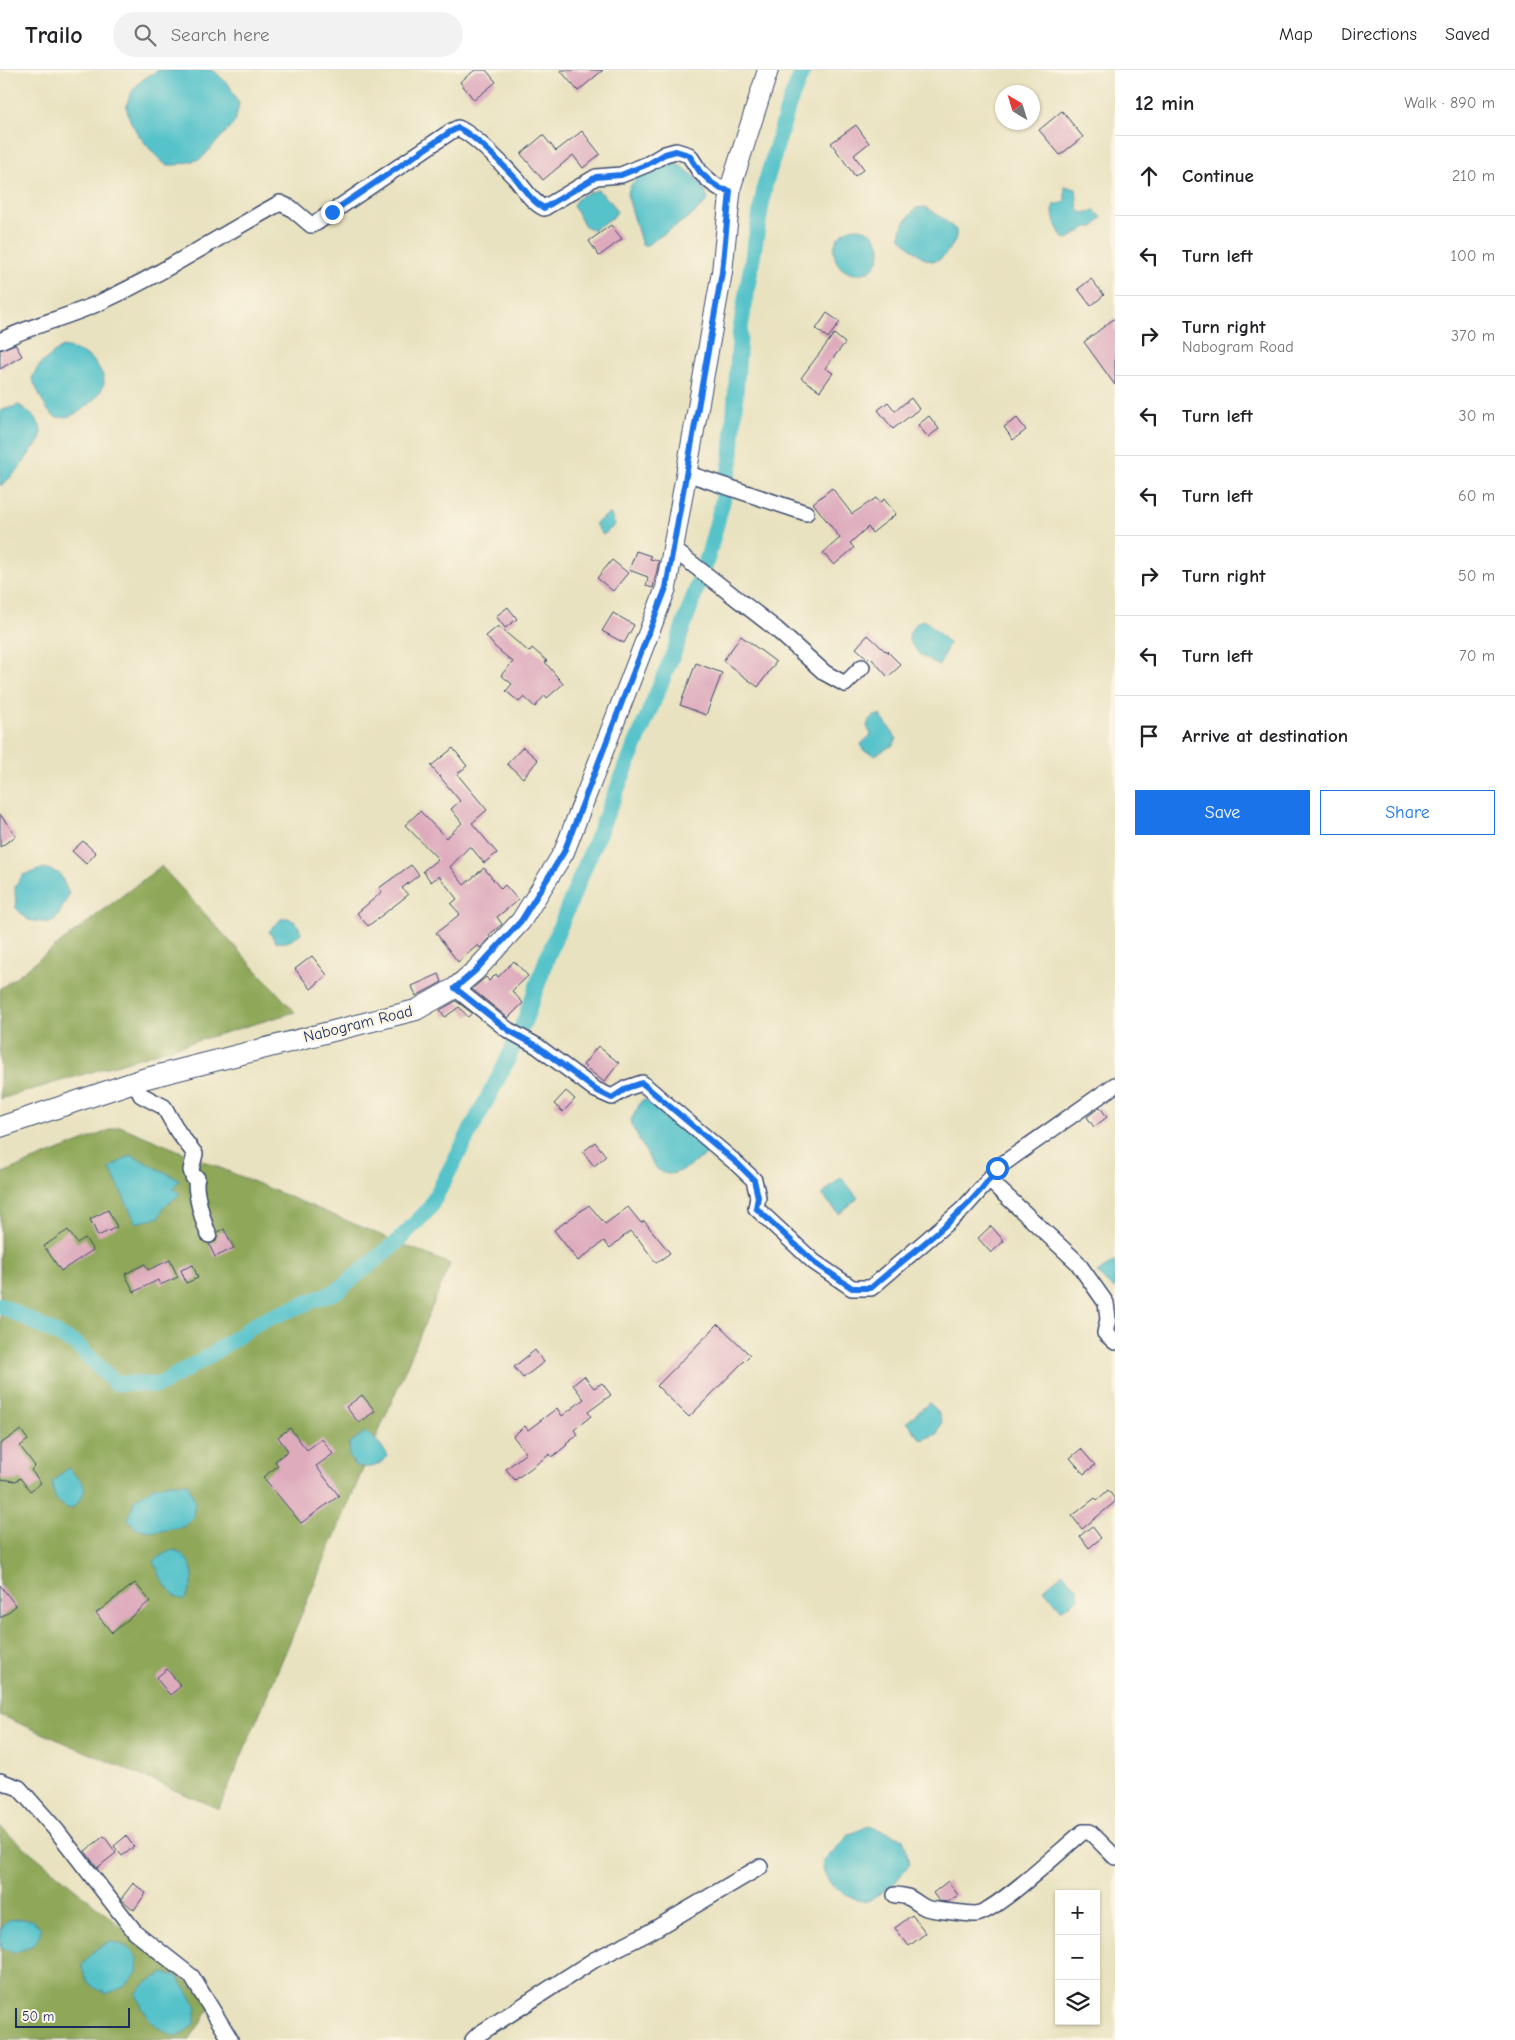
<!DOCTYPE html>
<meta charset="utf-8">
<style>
body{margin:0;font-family:"Comic Neue",sans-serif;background:#f2f2f2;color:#202124}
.controls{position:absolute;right:15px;bottom:15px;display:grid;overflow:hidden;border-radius:0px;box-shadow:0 1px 4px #0004}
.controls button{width:45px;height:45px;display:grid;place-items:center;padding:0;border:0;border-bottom:1px solid #e0e0e0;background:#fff;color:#202124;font:25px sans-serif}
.compass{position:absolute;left:995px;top:15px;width:45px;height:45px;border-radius:50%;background:#fff;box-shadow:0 1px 4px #0004;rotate:322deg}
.scale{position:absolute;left:15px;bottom:12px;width:115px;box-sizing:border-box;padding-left:5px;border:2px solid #1b2f5e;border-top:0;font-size:14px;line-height:18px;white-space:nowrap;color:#1b2f5e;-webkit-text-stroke:4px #fcf5e5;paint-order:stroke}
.stop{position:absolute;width:15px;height:15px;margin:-11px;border:4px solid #1a73e8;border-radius:50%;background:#fff}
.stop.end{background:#1a73e8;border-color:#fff;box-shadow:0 1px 5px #0008}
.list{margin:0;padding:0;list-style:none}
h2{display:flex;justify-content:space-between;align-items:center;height:65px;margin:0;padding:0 20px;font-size:21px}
h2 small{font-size:16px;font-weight:400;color:#757577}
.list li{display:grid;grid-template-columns:32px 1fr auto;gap:15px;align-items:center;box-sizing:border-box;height:80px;padding:0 20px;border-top:1px solid #e0e0e0}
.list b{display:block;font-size:19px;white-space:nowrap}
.list p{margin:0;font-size:16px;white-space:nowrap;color:#757577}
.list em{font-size:16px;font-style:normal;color:#757577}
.actions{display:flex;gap:10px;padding:15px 20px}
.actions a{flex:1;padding:11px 0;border:1px solid #1a73e8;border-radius:0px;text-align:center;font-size:18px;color:#1a73e8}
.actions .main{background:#1a73e8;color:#fff}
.icon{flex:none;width:28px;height:28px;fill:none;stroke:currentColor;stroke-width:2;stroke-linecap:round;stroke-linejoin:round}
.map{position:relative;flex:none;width:1115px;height:1970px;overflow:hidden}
header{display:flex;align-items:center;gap:30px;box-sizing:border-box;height:70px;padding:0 25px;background:#fff;border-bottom:1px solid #e0e0e0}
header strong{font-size:24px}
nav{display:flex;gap:28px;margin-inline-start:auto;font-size:18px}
.search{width:350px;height:45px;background:#f2f2f2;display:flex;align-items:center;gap:12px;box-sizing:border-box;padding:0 18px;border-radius:28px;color:#757577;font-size:19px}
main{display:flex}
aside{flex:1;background:#fff}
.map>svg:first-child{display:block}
.forest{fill:#8ea759;stroke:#546b5c}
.water{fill:#56c3ca;stroke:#387994}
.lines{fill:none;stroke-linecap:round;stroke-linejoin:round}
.canal{stroke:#56c3ca;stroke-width:16}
.building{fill:#deabbd}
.minor-casing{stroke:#3a4a6d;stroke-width:18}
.major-casing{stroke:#3a4a6d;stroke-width:22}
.minor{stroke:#fff;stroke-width:15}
.major{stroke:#fff;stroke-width:20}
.route{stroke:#1a73e8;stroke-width:6}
.labels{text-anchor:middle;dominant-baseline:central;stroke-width:5;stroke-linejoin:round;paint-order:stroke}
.street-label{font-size:16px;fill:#1b2f5e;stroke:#fcf5e5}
</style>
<header>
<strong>Trailo</strong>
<div class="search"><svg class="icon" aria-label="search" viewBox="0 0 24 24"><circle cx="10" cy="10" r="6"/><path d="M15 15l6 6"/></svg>Search here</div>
<nav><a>Map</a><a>Directions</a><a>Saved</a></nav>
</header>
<main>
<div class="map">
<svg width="1115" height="1970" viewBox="0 0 1115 1970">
<rect width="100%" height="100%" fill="#fcf5e5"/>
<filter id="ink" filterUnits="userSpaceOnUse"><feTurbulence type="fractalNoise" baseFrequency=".02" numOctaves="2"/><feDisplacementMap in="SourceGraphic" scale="10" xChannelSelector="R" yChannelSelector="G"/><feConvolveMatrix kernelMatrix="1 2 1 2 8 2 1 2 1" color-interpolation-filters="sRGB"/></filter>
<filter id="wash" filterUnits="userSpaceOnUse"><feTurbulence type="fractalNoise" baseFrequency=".0096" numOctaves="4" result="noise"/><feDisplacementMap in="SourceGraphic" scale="20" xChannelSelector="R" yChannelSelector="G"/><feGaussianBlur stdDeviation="1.12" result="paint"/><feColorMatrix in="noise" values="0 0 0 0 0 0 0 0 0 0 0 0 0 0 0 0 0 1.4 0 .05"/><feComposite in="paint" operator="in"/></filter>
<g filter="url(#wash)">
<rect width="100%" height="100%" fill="#e9e2c0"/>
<g class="forest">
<path d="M161 796 295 942 0 1029V919Z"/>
<path d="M120 1056 450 1194 219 1739 0 1645V1104Z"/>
<path d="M0 1757 214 1933 189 1970H0Z"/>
</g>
<g class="water">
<path d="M158 0H213L229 15 239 34 235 52 201 89 176 95H166C153 84 127 55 127 38 126 30 133 19 139 13 144 8 152 4 158 0Z"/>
<path d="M660 93C665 93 672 92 676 94 689 99 706 116 708 130L695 143 647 175H642L627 124C633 107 646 101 660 93Z"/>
<path d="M1065 116 1076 119 1078 139 1082 143 1095 141 1102 147 1094 157H1087L1068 169 1063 168C1056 157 1051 146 1054 134H1060L1065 132Z"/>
<path d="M598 120 611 132 617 142 613 147 593 160 585 156 573 136C576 126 588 123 598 120Z"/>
<path d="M925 137 941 147 956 160C957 170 953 175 947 182 944 186 939 191 934 191 925 192 907 175 901 168 899 156 908 148 916 138Z"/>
<circle cx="857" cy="181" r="23"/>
<path d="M63 277C77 280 86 282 96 294 100 300 104 305 104 312 103 328 66 358 51 344 44 337 37 318 32 309 37 293 50 286 63 277Z"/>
<path d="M19 335C30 342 45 354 40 369 39 373 34 377 31 381 22 395 14 406 0 416V341Z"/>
<path d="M610 443 615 455 603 465 595 454Z"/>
<path d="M923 550 927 552 949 573 939 596 919 584 909 571C908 563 914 553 923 550Z"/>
<path d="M880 645 897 669 893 675 875 685 863 680 861 674 871 665 867 656C869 649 872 646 880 645Z"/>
<path d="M45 798 60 804 69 824 58 846 50 853 28 850 16 838 15 817 23 805Z"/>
<path d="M288 848 297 853 301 863C294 870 286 874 276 872L269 861 281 849Z"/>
<path d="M642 1030 655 1031 707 1078V1084C658 1121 658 1103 633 1058L631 1050Z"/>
<path d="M131 1085 180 1110 173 1118 180 1124 163 1138 160 1147 136 1153 110 1098Z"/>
<path d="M841 1107 858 1128 839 1144 822 1125Z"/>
<path d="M1115 1191V1218H1113L1097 1203Z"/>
<path d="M929 1333 937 1340 942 1352 937 1364 921 1370 907 1352Z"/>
<path d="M365 1362C375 1368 382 1375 387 1386 379 1397 368 1400 355 1395L349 1385 350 1373Z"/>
<path d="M68 1398 81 1411 85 1419 81 1429 72 1439C57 1435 53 1427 52 1412Z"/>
<path d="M171 1413H188L195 1432 193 1447 183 1457 155 1462 135 1458 128 1449 135 1429 154 1417Z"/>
<path d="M174 1480C185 1484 194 1496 193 1509 192 1516 187 1525 184 1531 167 1524 160 1507 154 1491L165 1483Z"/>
<path d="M1063 1503 1078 1519 1079 1528 1061 1540 1044 1519Z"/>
<path d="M869 1756 903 1768 910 1793 895 1813 865 1833C844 1823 826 1819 822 1793L850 1764Z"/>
<path d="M20 1849 32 1850 41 1858C39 1875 29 1878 13 1883L1 1877 0 1861 2 1855 8 1850Z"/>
<path d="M109 1872C119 1872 133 1878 137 1889 138 1893 137 1899 137 1903L124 1917 106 1924C92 1917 84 1912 82 1895L96 1879Z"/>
<path d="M164 1903 177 1906 197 1937 194 1954 178 1967C152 1958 147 1948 136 1924L147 1912Z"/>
</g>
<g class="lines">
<path class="canal" d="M0 1235 76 1274 115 1313 159 1315 206 1288 259 1252 337 1221 396 1173 429 1139 504 997 526 947 547 888 676 577 708 486 722 434 731 391 740 261 765 115 789 34 803 0"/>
</g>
<g id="blocks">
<g class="building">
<path d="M475 0H486L496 12 474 30 460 12Z"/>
<path d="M560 0H603L578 21Z"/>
<path d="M1062 41 1083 67 1060 85 1039 60Z"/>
<path d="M856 55 869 73 854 85 864 99 855 106 831 73Z"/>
<path d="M582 61 600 84 583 98 573 85 543 110 521 84 543 65 556 81Z"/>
<path d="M611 155 622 169 599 186 589 171Z"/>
<path d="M1091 209 1104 225 1091 236 1078 219Z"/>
<path d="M827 243 840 252 828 268 816 259Z"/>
<path d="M1115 248V315L1084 272Z"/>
<path d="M834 264 845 273 825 298 833 303 820 321 801 308Z"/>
<path d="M15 274 22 286 0 299V280Z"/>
<path d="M911 328 919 339 893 359 878 340 888 332 895 341Z"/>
<path d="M929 346 939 359 928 367 918 355Z"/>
<path d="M1017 348 1026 360 1013 370 1004 357Z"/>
<path d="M832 418 852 444 876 428 880 433 884 429 896 444 872 463 868 457 850 473 854 478 834 495 823 483 840 468 813 433Z"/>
<path d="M636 481 651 486 650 489 659 491 653 518 646 516 648 507 629 500Z"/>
<path d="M612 490 628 503 613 521 597 508Z"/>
<path d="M508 537 517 549 505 558 496 546Z"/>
<path d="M613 543 634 555 624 573 602 561Z"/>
<path d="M498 556 529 582 532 578 547 591 545 592 563 614 547 628 545 625 535 637 524 627 519 632 506 621 512 614 501 605 513 592 495 577 486 566Z"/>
<path d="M868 565 885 581 886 580 901 595 888 607 870 587 868 589 856 578Z"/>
<path d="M741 566 776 592 758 617 723 591Z"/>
<path d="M696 593 722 603 706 645 680 635Z"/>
<path d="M523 677 538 690 523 708 507 694Z"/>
<path d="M453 678 467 696 457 704 487 740 472 753 497 783 484 793 470 776 450 797 464 815 484 798 501 819 505 815 518 830 497 847 502 854 489 865 490 867 480 878 478 875 458 892 436 863 460 844 451 834 457 829 439 806 431 812 423 801 438 789 405 755 420 741 446 768 462 753 451 739 460 731 431 696Z"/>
<path d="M0 744 16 766 0 777Z"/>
<path d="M83 771 96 783 86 794 72 781Z"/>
<path d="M411 795 419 805 402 818 408 825 368 856 357 843 382 822 379 818Z"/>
<path d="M312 886 327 905 311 919 295 899Z"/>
<path d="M514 891 528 906 512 921 523 933 508 948 472 919 486 907 489 911 496 904 498 907Z"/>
<path d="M439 904 442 912 416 926 412 916Z"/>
<path d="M456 931 472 943 468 947 459 937 445 947 440 940Z"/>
<path d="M598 976 619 993 604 1012 583 995Z"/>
<path d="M566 1021 575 1029 563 1042 554 1034Z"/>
<path d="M1100 1037 1107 1047 1094 1057 1087 1047Z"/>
<path d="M595 1072 606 1086 594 1096 583 1082Z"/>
<path d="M589 1135 605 1154 628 1137 641 1153 644 1151 670 1183 656 1193 637 1167 636 1168 630 1161 610 1178 604 1171 578 1191 554 1160Z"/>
<path d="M108 1140 117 1157 98 1166 90 1149Z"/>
<path d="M991 1156 1004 1171 991 1183 978 1168Z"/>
<path d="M224 1159 234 1178 215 1187 209 1174 216 1171 218 1162Z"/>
<path d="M68 1160 77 1173 85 1168 93 1180 61 1201 44 1176Z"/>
<path d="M170 1190 178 1207 160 1215 158 1210 134 1222 125 1204 145 1194 148 1200Z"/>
<path d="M193 1195 198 1208 186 1213 181 1200Z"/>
<path d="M718 1254 750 1285 689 1347 657 1316Z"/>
<path d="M535 1280 544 1292 523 1308 514 1297Z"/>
<path d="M584 1306 594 1318 602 1313 611 1325 588 1342 591 1346 574 1360 578 1365 566 1374 567 1375 552 1387 550 1384 515 1410 506 1399 526 1383 513 1366 525 1356 528 1360 557 1338 562 1346 584 1329 573 1315Z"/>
<path d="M362 1325 375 1341 359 1353 346 1337Z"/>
<path d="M290 1358 307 1380 322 1369 333 1384 316 1396 339 1426 301 1453 263 1407 278 1396 275 1391 288 1381 278 1367Z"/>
<path d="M21 1360 28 1370 20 1376 35 1396 31 1400 41 1413 30 1421 20 1408 16 1411 0 1409V1374Z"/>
<path d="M1081 1379 1095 1395 1084 1404 1070 1388Z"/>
<path d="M1108 1420 1115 1429V1432L1082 1459 1072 1446 1095 1428 1097 1430Z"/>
<path d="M1092 1456 1101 1468 1089 1478 1080 1466Z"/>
<path d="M135 1513 150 1531 112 1563 96 1543Z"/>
<path d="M0 1515 16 1536 0 1548Z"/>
<path d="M167 1599 181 1616 170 1625 156 1608Z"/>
<path d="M104 1766 116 1783 97 1798 85 1781Z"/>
<path d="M126 1766 134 1777 122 1786 114 1776Z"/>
<path d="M948 1811 958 1825 948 1832 939 1831 933 1823Z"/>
<path d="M133 1813 146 1823 134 1840 121 1829Z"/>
<path d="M912 1845 926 1863 909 1876 895 1858Z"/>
</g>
</g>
</g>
<g filter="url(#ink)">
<use href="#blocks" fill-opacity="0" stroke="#3a4a6d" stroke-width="1"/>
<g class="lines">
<defs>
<g id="minor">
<path d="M0 271C34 254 70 247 103 231 164 203 221 165 280 133L291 138 311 155 316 153 450 62 458 58C475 65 504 96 517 110 525 120 532 132 544 138L596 107 621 105 648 94 665 84 676 81 689 85 700 102 712 113 721 119 730 121"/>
<path d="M686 403 806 443"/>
<path d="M673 479 776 559 825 603 845 614 862 597"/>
<path d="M455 918 508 960 537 976 596 1020 612 1027 627 1018 642 1013 737 1094 754 1110 758 1127 756 1138 814 1192 852 1218H871L963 1139 989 1110 1077 1192 1106 1233 1108 1249 1105 1263 1115 1272"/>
<path d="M134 1011 141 1025 164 1037 178 1062 195 1084 191 1100 193 1107 197 1108C193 1118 204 1155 209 1165"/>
<path d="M989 1110 997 1098 1115 1015"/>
<path d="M0 1711 19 1718 57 1761 135 1862 192 1907 230 1969"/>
<path d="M895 1825C913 1826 912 1831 926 1838 930 1840 971 1844 976 1844 997 1841 1063 1778 1083 1762H1090L1115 1787"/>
<path d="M473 1970 479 1964 594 1890 648 1863 760 1797"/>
</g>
<path id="major" d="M0 1057 143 1009 416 940 455 918 475 901 521 851 564 782 666 518 722 202 731 116 768 0"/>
</defs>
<use href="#minor" class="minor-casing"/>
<use href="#major" class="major-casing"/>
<use href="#minor" class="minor"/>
<use href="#major" class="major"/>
</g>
</g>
<g class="lines" filter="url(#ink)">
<path class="route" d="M332 142 450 62 458 58C475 65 504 96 517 110 525 120 532 132 544 138L596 107 621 105 648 94 665 84 676 81 689 85 700 102 712 113 721 119 730 121 722 202 666 518 564 782 521 851 475 901 455 918 508 960 537 976 596 1020 612 1028 627 1018 642 1013 738 1094 754 1110 758 1127 756 1138 814 1192 852 1218H871C911 1182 970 1142 997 1098"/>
</g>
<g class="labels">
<g class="street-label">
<text transform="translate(358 954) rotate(-14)">Nabogram Road</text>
</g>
</g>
</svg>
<div class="controls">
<button>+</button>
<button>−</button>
<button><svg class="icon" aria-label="layers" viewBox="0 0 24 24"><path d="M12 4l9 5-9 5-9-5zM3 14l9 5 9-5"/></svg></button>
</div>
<svg class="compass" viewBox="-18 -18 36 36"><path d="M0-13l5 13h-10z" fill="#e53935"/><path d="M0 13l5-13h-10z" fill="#757577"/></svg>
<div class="scale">50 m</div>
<div class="stop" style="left:997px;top:1098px"></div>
<div class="stop end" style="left:332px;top:142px"></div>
</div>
<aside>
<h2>12 min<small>Walk · 890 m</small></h2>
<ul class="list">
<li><svg class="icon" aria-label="ahead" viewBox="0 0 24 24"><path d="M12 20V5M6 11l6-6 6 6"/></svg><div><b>Continue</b></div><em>210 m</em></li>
<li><svg class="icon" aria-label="left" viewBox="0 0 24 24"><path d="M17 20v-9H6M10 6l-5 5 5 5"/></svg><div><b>Turn left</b></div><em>100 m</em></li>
<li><svg class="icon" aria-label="right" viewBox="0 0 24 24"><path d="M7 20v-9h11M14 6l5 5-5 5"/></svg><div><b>Turn right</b><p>Nabogram Road</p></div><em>370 m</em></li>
<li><svg class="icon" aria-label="left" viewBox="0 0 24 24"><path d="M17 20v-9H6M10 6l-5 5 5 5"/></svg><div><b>Turn left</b></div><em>30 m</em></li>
<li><svg class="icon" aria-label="left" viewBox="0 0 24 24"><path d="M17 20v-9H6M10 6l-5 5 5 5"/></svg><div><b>Turn left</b></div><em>60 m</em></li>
<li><svg class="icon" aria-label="right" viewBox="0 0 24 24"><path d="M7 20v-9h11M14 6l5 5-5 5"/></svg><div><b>Turn right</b></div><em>50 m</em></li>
<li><svg class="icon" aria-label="left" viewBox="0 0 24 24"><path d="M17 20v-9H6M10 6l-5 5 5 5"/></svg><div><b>Turn left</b></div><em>70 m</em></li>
<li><svg class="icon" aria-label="arrive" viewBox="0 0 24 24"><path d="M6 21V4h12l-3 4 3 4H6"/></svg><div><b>Arrive at destination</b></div></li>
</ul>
<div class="actions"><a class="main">Save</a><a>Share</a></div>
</aside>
</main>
